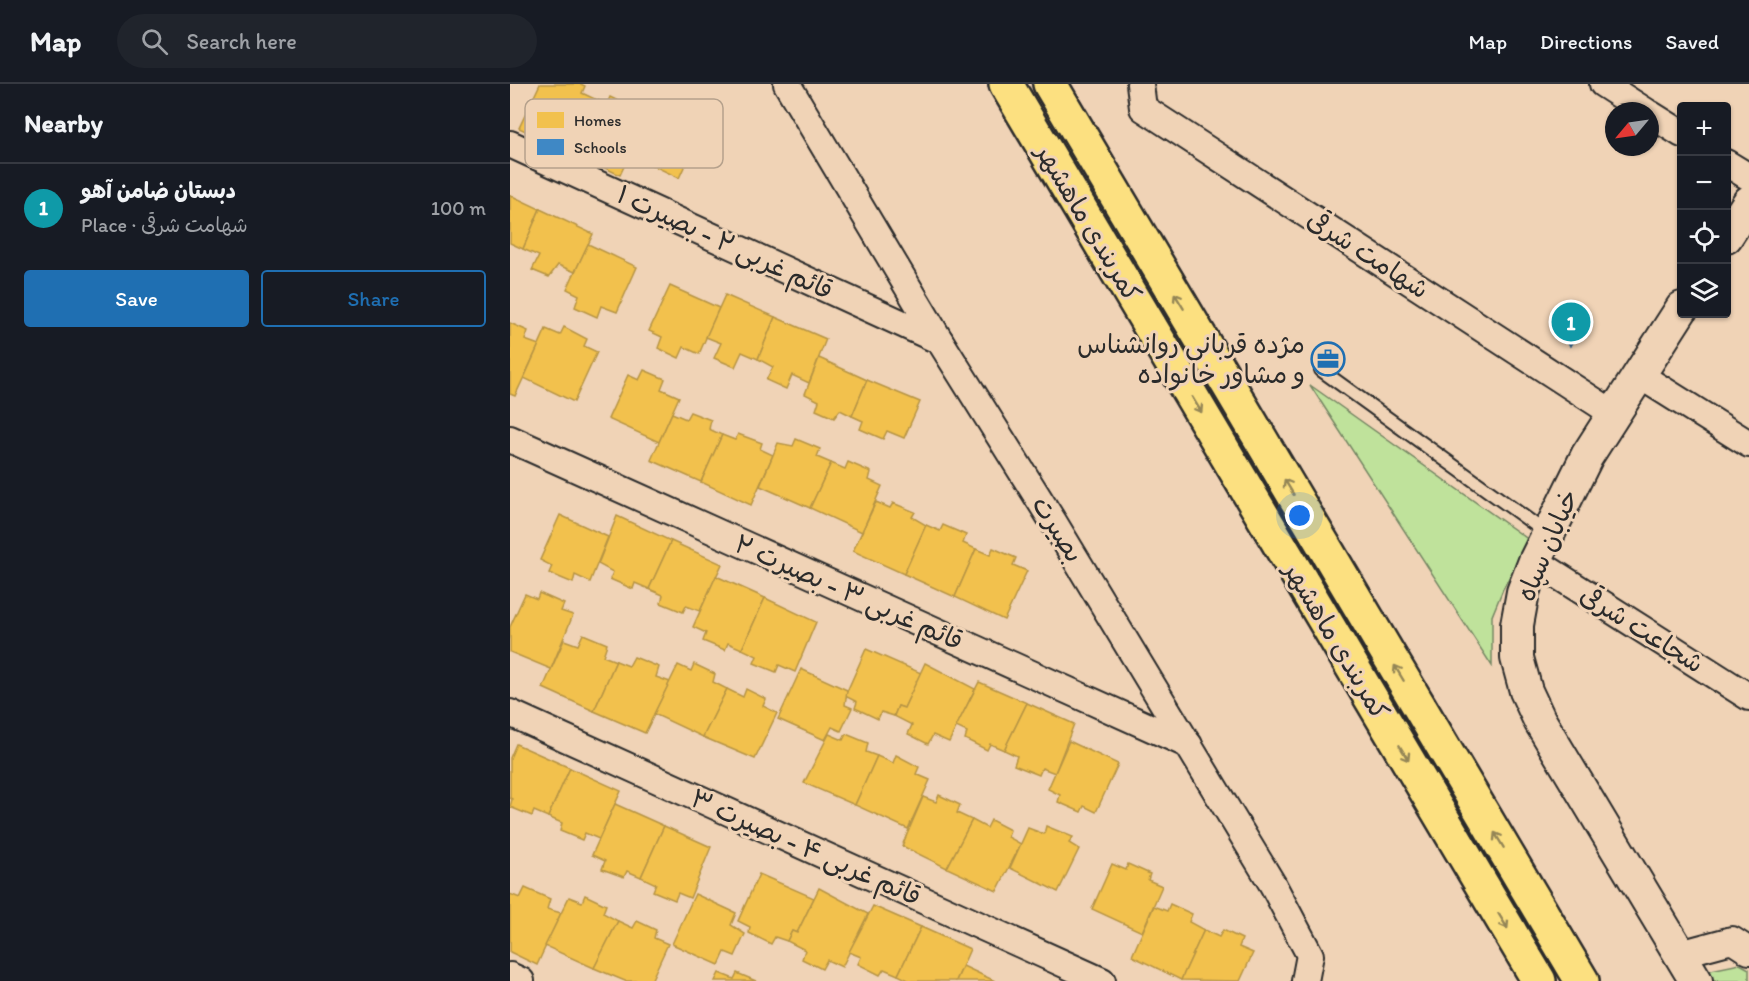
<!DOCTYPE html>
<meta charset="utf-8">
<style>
body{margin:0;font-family:Itim,"Playpen Sans Arabic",sans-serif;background:#20242c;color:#f1f3f6}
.controls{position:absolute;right:18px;top:18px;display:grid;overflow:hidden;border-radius:6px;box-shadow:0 2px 4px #0004}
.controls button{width:54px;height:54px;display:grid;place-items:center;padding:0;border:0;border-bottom:2px solid #363941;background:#171b24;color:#f1f3f6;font:30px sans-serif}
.compass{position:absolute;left:1095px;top:18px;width:54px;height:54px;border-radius:50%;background:#171b24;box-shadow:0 2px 4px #0004;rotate:241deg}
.you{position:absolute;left:790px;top:432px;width:21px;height:21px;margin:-15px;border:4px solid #fff;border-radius:50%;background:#1a73e8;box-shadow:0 0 0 9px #1a73e833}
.badge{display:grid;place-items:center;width:39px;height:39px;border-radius:50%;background:#1f6fb2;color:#fff;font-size:20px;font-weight:700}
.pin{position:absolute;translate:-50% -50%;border:3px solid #fff;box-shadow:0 2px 6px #0006}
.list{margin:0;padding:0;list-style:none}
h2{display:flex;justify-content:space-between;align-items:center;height:78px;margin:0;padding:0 24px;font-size:26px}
h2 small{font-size:20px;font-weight:400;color:#9ea1a6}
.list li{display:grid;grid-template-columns:39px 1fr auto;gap:18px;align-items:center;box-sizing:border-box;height:90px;padding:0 24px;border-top:2px solid #363941}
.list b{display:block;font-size:22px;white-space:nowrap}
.list p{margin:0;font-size:20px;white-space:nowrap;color:#9ea1a6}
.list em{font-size:20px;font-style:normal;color:#9ea1a6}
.actions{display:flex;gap:12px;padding:18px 24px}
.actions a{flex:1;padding:14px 0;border:2px solid #1f6fb2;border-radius:6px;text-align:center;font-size:21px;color:#1f6fb2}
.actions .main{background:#1f6fb2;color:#fff}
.icon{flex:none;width:33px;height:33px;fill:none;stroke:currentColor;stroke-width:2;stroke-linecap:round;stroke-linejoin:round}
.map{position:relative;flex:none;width:1239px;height:897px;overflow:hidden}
header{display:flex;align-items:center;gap:36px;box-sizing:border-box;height:84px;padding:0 30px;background:#171b24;border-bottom:2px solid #363941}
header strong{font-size:28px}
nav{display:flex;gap:33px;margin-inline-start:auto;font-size:21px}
.search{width:420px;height:54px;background:#20242c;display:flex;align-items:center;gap:15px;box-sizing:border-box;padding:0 21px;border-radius:33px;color:#9ea1a6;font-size:22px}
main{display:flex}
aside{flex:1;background:#171b24}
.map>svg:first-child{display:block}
.green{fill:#bfe29b;stroke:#758663;stroke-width:1.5}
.homes{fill:#f2c14e;stroke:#b69444;stroke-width:1.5}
.schools{fill:#3f88c5;stroke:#396c97;stroke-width:1.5}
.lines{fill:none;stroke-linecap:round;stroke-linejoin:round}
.service-casing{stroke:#2b2b2b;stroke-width:16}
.minor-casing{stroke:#2b2b2b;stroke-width:30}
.tertiary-casing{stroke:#2b2b2b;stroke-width:36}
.primary-casing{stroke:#2b2b2b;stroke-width:38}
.service{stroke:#f0d3b6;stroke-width:12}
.minor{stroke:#f0d3b6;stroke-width:26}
.tertiary{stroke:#f0d3b6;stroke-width:32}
.primary{stroke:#fce080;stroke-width:33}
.oneway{stroke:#948656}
.labels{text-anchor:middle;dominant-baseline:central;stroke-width:6;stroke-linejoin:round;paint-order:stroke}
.street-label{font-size:26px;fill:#2b2b2b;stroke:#f0d3b6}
.poi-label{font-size:26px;fill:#2b2b2b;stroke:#f0d3b6;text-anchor:end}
.key{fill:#f0d3b6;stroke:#b5a18c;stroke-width:1.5}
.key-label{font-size:16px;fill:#2b2b2b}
</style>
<header>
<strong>Map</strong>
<div class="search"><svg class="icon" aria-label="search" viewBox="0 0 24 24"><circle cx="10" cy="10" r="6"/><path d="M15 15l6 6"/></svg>Search here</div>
<nav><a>Map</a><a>Directions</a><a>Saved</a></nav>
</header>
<main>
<aside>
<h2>Nearby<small></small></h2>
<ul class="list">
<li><span class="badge" style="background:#0f9aa8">1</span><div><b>دبستان ضامن آهو</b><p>Place · شهامت شرقی</p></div><em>100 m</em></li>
</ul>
<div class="actions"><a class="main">Save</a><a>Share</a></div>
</aside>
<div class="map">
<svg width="1239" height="897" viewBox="0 0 1239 897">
<rect width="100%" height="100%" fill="#f0d3b6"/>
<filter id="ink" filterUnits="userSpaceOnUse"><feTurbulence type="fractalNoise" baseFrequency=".0167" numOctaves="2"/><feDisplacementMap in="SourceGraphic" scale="12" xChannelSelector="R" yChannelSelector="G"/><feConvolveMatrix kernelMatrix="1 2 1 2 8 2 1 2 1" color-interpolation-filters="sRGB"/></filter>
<g filter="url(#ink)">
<g class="green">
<path d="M800 301 1019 456 993 505 982 532V582Z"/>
<path d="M1230 880 1239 885V897H1202L1196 887Z"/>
</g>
<g class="homes">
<path d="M30 0H71L75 2 72 9 85 15 60 68 9 44Z"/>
<path d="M100 13 125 25 122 30 135 37 110 91 60 68 85 15 97 20Z"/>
<path d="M159 19 182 31 180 38 192 44 169 94 119 70 142 21 156 27Z"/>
<path d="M0 111 30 125 13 165 0 159Z"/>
<path d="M30 125 83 150 65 188 48 181 39 193 22 186 29 172 13 165Z"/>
<path d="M78 160 127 183 107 228 91 222 87 233 65 223 69 211 57 205Z"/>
<path d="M160 202 209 224 189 270 174 263 169 274 148 264 152 253 139 247Z"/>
<path d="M215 211 265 233 248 275 232 268 225 283 204 274 211 259 196 253Z"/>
<path d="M265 233 316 255 299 299 282 291 276 305 256 296 263 283 248 275Z"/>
<path d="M0 239 18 247 15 256 29 261 5 312 0 310Z"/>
<path d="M54 243 77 255 74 262 87 268 64 318 14 294 36 245 50 251Z"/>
<path d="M309 274 357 296 342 332 330 326 324 334 306 326 309 317 295 310Z"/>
<path d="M134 286 155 295 151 305 169 313 149 358 98 335 118 291 129 296Z"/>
<path d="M357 296 410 318 394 354 377 347 373 355 350 345 353 337 342 332Z"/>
<path d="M180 328 201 336 199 345 212 351 191 398 141 376 162 329 176 335Z"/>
<path d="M228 350 252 359 250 365 263 371 241 421 191 398 212 351 225 356Z"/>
<path d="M286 355 310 365 307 373 321 379 300 424 250 402 268 359 283 362Z"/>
<path d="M338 378 361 388 359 396 372 402 352 448 300 424 321 379 335 385Z"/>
<path d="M366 418 380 424 383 419 405 428 402 433 416 441 394 490 343 467Z"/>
<path d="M50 431 98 453 80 498 65 491 63 499 39 489 42 482 30 476Z"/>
<path d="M107 432 161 457 139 505 125 499 123 505 100 495 103 488 88 480Z"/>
<path d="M416 441 430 447 433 441 456 451 453 459 466 465 445 513 394 490Z"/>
<path d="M161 457 212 480 190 527 176 522 173 528 151 519 153 511 139 505Z"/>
<path d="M483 464 506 474 503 481 517 487 494 536 445 513 466 465 480 471Z"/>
<path d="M206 492 255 514 232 565 218 559 215 566 193 557 196 549 183 543Z"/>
<path d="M29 509 54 520 51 527 63 531 41 585 0 568V543L15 510 27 515Z"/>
<path d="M255 514 306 538 285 588 269 581 266 588 244 579 247 572 232 565Z"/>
<path d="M73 550 97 560 93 572 106 577 84 627 33 604 54 556 68 561Z"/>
<path d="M356 565 411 589 394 624 388 622 384 632 371 628 368 635 345 624 347 618 335 612Z"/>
<path d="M124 573 149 583 146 593 160 598 135 649 84 627 106 577 119 582Z"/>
<path d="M415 579 465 605 439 658 423 651 418 660 398 650 402 641 384 632 388 622 394 624Z"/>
<path d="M184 580 205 590 203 598 217 605 193 653 144 630 168 581 181 587Z"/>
<path d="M291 585 337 606 335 621 342 624 331 647 322 643 315 656 268 635Z"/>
<path d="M469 598 517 619 494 666 480 660 477 666 455 655 457 648 446 643Z"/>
<path d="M217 605 233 613 236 605 256 615 253 622 267 629 245 675 193 653Z"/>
<path d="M517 619 564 640 545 689 532 684 529 691 504 681 507 672 494 666Z"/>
<path d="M319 650 333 656 336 650 358 659 356 668 367 672 345 721 294 699Z"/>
<path d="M559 657 608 680 586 728 574 722 571 728 548 718 550 711 538 705Z"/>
<path d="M6 660 60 684 38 733 24 727 22 732 0 723 2 715 0 714V674Z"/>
<path d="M386 671 409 683 406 690 420 696 398 745 345 721 367 672 383 679Z"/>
<path d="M60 684 111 707 89 755 75 749 72 756 50 747 52 739 38 733Z"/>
<path d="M429 711 450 721 447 729 462 736 437 784 392 762 413 713 426 718Z"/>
<path d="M105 720 154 742 131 793 117 787 114 793 92 785 95 777 82 771Z"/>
<path d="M462 736 477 744 481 736 500 746 498 753 511 760 487 807 437 784Z"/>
<path d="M154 742 201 763 180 814 168 809 165 816 143 807 146 800 131 793Z"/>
<path d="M536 742 563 753 559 759 569 765 548 808 500 784 518 744 534 750Z"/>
<path d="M602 780 616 786 618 780 640 790 638 796 652 802 632 848 582 825Z"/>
<path d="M249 790 304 814 287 849 282 847 277 857 265 853 261 860 239 849 240 843 228 837Z"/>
<path d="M15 804 40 815 37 825 51 829 27 881 0 868V810L10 814Z"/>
<path d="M309 804 358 830 332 883 317 876 312 885 292 875 295 866 277 857 282 847 287 849Z"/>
<path d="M185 810 226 829 221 841 235 850 225 872 215 868 209 881 162 860Z"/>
<path d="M75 811 96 821 93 829 108 837 84 884 35 862 59 813 72 818Z"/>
<path d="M660 820 682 830 679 838 694 846 671 896 622 872 644 822 657 827Z"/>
<path d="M363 822 411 843 388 891 374 885 370 891 348 880 351 873 339 868Z"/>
<path d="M108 837 123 844 127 837 146 846 144 854 158 860 141 897H115L84 884Z"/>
<path d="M411 843 460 865 446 897H400L388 891Z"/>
<path d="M694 846 709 853 713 846 732 855 729 863 743 869 730 897 671 896Z"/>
<path d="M453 882 485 897H446Z"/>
<path d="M209 889 224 895 227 889 246 897H205Z"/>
</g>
<path class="schools" d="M1053 217 1076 231 1060 262 1045 230Z"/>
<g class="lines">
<defs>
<path id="service" d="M811 286 1038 450"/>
<g id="minor">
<path d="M277 0 430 257 544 439 763 801 800 871 795 897"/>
<path d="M630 0 633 24 1104 330"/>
<path d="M1093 0 1135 27"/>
<path d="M1140 30 1172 50"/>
<path d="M0 60 430 257"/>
<path d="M1216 79 1239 93"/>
<path d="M1129 291 1239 360"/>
<path d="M0 355 679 661"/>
<path d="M1025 477 1239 613"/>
<path d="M0 629 592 897"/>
<path d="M1170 870 1222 856 1239 867"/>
<path d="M0 892 11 897"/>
</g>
<g id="tertiary">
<path d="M1216 153 1239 118"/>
<path d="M1172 224 1077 372 1025 477 1013 508 1007 541V574L1016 607 1030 637 1186 897"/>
</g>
<g id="primary">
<path d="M496 0 1029 897"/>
<path d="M540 0 1072 897"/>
</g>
</defs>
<use href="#service" class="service-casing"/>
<use href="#minor" class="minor-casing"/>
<use href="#tertiary" class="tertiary-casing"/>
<use href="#primary" class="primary-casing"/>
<use href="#service" class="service"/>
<use href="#minor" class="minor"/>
<use href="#tertiary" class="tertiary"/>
<use href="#primary" class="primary"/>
</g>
<defs><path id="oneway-shaft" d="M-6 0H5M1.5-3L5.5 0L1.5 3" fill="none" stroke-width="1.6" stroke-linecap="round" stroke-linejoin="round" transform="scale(1.5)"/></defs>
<g class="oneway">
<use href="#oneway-shaft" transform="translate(669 217) rotate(-121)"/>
<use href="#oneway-shaft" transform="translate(687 321) rotate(59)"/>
<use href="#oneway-shaft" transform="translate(779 403) rotate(-121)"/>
<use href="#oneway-shaft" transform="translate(889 589) rotate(-121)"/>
<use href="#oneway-shaft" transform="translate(894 669) rotate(59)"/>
<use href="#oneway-shaft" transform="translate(989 756) rotate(-121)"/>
<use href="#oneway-shaft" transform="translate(993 837) rotate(59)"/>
</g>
</g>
<defs>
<symbol id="office-ring" viewBox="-11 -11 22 22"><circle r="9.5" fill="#f0d3b6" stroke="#1f6fb2" stroke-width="1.5"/><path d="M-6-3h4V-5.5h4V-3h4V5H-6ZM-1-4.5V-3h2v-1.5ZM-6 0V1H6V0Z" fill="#1f6fb2"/></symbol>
</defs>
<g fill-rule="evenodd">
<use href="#office-ring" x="799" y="256" width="38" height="38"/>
</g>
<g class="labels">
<g class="street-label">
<text transform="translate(579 139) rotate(59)">کمربندی ماهشهر</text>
<text transform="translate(215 158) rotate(25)">قائم غربی ۲ - بصیرت ۱</text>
<text transform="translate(858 170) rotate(33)">شهامت شرقی</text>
<text transform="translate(548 445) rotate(58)">بصیرت</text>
<text transform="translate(1037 461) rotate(-67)">خیابان سپاه</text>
<text transform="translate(339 508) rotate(24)">قائم غربی ۳ - بصیرت ۲</text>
<text transform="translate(1132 545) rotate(32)">شجاعت شرقی</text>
<text transform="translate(827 557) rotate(59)">کمربندی ماهشهر</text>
<text transform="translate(296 763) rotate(24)">قائم غربی ۴ - بصیرت ۳</text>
</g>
<g class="poi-label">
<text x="795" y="260">مژده قربانی روانشناس<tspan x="795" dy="30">و مشاور خانواده</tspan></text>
</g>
</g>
<rect x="15" y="15" width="198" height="69" rx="9" class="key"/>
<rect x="27" y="28" width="27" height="16" fill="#f2c14e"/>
<rect x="27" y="55" width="27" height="16" fill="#3f88c5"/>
<g class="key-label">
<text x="64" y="42">Homes</text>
<text x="64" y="69">Schools</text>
</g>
</svg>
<div class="controls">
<button>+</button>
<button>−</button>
<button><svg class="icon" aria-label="locate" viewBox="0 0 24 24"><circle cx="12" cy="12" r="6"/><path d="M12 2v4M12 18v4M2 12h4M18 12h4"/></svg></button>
<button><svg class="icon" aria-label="layers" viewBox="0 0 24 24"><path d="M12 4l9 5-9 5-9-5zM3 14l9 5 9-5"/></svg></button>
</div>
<svg class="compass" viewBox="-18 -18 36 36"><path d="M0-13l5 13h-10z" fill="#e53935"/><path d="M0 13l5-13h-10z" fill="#9ea1a6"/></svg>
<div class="you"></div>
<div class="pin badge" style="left:1061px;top:238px;background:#0f9aa8">1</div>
</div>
</main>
